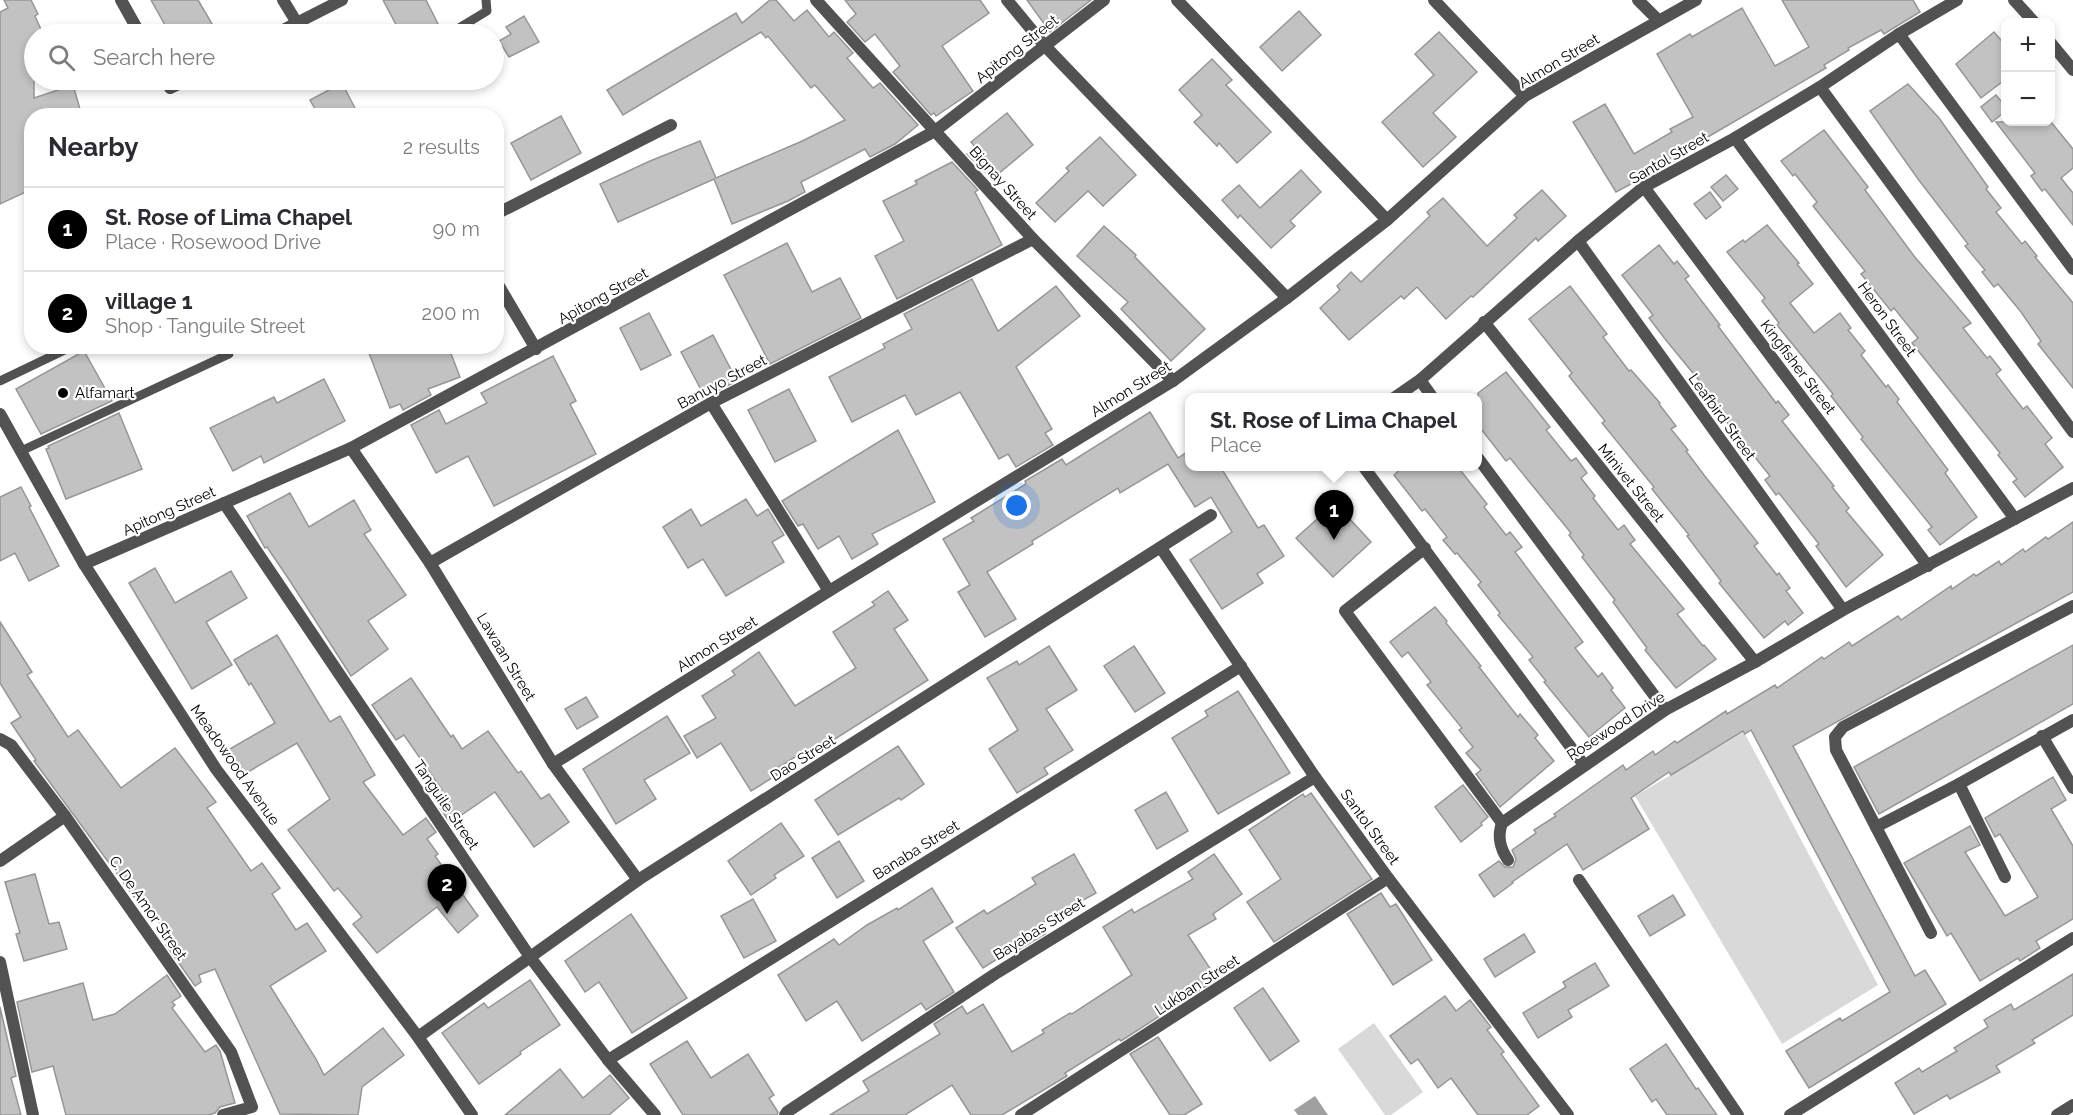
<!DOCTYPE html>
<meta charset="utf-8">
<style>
body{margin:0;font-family:Raleway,sans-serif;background:#f2f2f3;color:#2b2b33}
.controls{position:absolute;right:18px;top:18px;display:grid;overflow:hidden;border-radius:12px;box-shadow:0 3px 9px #0003}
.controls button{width:54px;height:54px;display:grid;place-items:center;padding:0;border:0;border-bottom:2px solid #e1e1e2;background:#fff;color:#2b2b33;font:30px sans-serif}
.you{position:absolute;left:1017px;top:506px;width:21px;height:21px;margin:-15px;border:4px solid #fff;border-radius:50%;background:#1a73e8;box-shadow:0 0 0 9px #1a73e833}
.badge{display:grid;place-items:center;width:39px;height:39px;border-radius:50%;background:#000;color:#fff;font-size:20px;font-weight:700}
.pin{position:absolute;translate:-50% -50px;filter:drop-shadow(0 2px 3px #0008)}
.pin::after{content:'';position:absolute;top:32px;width:21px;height:18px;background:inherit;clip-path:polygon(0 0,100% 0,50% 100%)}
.popup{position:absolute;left:1185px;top:393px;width:297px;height:78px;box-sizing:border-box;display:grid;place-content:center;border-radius:12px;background:#fff;filter:drop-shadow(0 2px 4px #0005);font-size:20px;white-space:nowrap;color:#7c7c81}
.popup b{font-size:22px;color:#2b2b33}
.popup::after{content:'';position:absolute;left:50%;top:100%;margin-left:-12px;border:12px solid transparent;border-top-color:#fff}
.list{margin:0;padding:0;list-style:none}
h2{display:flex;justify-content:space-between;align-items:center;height:78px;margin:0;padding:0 24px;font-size:26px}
h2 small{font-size:20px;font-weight:400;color:#7c7c81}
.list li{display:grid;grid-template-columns:39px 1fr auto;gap:18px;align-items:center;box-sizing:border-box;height:84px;padding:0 24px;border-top:2px solid #e1e1e2}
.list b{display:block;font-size:22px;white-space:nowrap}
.list p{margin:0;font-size:20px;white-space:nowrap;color:#7c7c81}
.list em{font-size:20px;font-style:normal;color:#7c7c81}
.icon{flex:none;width:33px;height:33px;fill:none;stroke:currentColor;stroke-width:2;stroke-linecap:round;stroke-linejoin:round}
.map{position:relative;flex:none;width:2073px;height:1115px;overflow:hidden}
.search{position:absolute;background:#fff;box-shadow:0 3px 9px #0003;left:24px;top:24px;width:480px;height:66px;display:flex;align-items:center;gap:15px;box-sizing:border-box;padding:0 21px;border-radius:33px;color:#7c7c81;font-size:22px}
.panel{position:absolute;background:#fff;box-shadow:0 3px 9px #0003;left:24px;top:108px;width:480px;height:246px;border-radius:24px}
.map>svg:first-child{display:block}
.green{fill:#d9d9d9}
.water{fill:#a0a0a0}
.building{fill:#c2c2c2;stroke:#969696;stroke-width:1.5}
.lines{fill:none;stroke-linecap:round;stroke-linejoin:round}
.lane{stroke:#525252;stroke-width:9}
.street{stroke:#525252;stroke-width:12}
.poi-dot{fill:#000;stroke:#fff;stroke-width:2}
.labels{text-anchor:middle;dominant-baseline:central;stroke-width:4.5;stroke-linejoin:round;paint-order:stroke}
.street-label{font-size:15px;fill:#000;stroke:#fff}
.poi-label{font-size:15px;fill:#000;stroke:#fff;text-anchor:start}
</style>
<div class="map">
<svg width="2073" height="1115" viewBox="0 0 2073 1115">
<rect width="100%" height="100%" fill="#fff"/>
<g class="green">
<path d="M1744 732 1878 985 1782 1044 1635 796Z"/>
<path d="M1374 1023 1423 1092 1391 1115H1385L1338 1049Z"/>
</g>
<path class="water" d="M1315 1096 1328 1115H1298L1294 1110Z"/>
<g class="building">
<path d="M4 0H31L38 14 35 16 43 34H34V98L73 85 82 116H32V189L0 204V12L8 8Z"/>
<path d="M151 0H198L218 34H170Z"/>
<path d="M383 0H426L438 24 419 34H401Z"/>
<path d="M770 0H776L794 21 807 10 829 37 834 32 853 53 847 58 873 88 880 83 918 125 895 144 870 157 865 149 801 182 805 192 788 201 732 224 714 179 618 222 600 184 650 161 700 141 716 178 800 142 845 120 815 85 811 88 768 36 766 38 761 32 623 115 607 90 736 13 742 23Z"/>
<path d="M845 0H980L989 13 942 46 973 91 936 116 934 113 931 115 893 72 900 66 875 34 865 42 847 22 856 14Z"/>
<path d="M1027 0H1091L1050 32Z"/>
<path d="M1782 0H1913L1920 12 1884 34 1881 30 1848 48 1849 50 1824 65 1826 68 1706 138 1681 154 1682 157 1616 192 1573 122 1605 104 1634 154 1672 132 1670 129 1693 117 1657 54 1690 34 1692 37 1742 8 1775 66 1809 47Z"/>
<path d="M1299 11 1321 35 1282 71 1260 47Z"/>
<path d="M524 16 539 42 509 57 499 41 511 34 506 27Z"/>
<path d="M1439 32 1477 72 1433 113 1456 137 1423 167 1382 122 1434 75 1415 54Z"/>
<path d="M1994 32 2006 46V79L1981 98 1956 64Z"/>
<path d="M1212 59 1232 80 1226 85 1271 132 1237 163 1219 143 1217 146 1194 122 1202 115 1179 90Z"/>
<path d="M342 83 359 116H319L310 100Z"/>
<path d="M1908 84 1939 118 1988 187 1986 189 2001 208 1996 212 2022 244 2025 241 2037 256 2035 257 2073 303V388L2038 344 2041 341 2021 312 1998 284 1994 287 1982 272 1985 270 1965 246 1968 244 1918 179 1870 111Z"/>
<path d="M1996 95 2006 107V111L1992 122 1981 107Z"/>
<path d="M1007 113 1033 145 992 179 967 154 977 149 971 142Z"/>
<path d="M561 116 581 153 531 180 511 143Z"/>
<path d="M1996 122H2051L2073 149V168L2061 178 2073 193V225L2045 189 2042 191 2031 176 2035 173Z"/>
<path d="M1824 130 1868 187 1865 190 1914 256 1971 323 1963 328 1987 358 1990 356 2001 370 1996 374 2023 409 2027 406 2052 438 2045 444 2063 467 2025 497 2013 482 2017 479 1998 455 2000 453 1912 343 1918 338 1894 308 1891 311 1861 274 1865 271 1813 206 1817 202 1795 174 1793 176 1781 161Z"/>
<path d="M1100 137 1136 175 1103 206 1088 191 1055 222 1036 203 1069 171 1066 168Z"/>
<path d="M952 162 978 190 975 192 1002 245 897 299 875 256 904 241 883 201 917 184 915 181Z"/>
<path d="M1301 170 1321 192 1290 221 1295 226 1271 248 1240 215 1238 218 1222 200 1239 185 1260 208Z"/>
<path d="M1726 175 1738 189 1723 201 1711 187Z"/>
<path d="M1542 190 1566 216 1538 241 1536 238 1473 297 1471 296 1446 319 1417 287 1404 299 1401 296 1349 340 1320 308 1340 290 1337 286 1351 272 1361 282 1430 216 1427 212 1443 198 1487 246 1517 218 1514 215Z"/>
<path d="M1710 192 1721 207 1706 219 1694 204Z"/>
<path d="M1767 225 1799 263 1797 264 1813 284 1790 303 1814 333 1840 313 1851 328 1848 330 1865 351 1861 355 1886 387 1888 385 1899 399 1897 402 1948 470 1945 473 1977 517 1940 545 1928 530 1932 527 1861 439 1863 437 1831 396 1833 394 1777 325 1779 323 1762 301 1765 298 1727 252 1743 240 1745 242Z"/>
<path d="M1104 226 1136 255 1135 257 1205 329 1171 361 1121 309 1128 302 1077 256Z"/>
<path d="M787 243 812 292 840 278 861 318 770 364 724 275Z"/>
<path d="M1659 245 1674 264 1677 261 1689 276 1685 279 1720 325 1718 326 1776 403 1778 401 1789 415 1782 421 1834 486 1832 487 1849 508 1846 511 1883 555 1846 587 1816 546 1819 544 1779 493 1776 495 1765 480 1770 476 1710 401 1709 402 1697 388 1702 384 1665 339 1649 318 1653 315 1622 275Z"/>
<path d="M972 279 998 331 1056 286 1080 316 1016 367 1052 429 1045 433 1053 445 1016 467 1008 454 999 459 960 392 916 415 905 395 852 422 829 377 885 348 883 344 912 329 904 314Z"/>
<path d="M1570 286 1607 334 1603 337 1629 371 1631 370 1660 403 1659 404 1676 426 1671 429 1688 450 1686 451 1704 475 1758 543 1754 546 1777 575 1779 573 1790 588 1786 591 1803 613 1788 625 1785 621 1764 638 1719 583 1721 581 1687 536 1689 535 1652 489 1654 487 1602 423 1605 421 1569 376 1572 373 1529 319Z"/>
<path d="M649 313 671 355 641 370 620 328Z"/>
<path d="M713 335 737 381 705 397 681 352Z"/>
<path d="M386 346H448L460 377 428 389 431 395 403 410 400 404 390 408 369 353Z"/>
<path d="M84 351 112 401 41 434 16 389Z"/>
<path d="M553 356 576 401 570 404 596 454 494 506 468 456 436 473 411 425 439 410 446 424 487 403 481 393Z"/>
<path d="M1506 372 1550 427 1546 430 1571 461 1576 458 1587 473 1581 478 1595 496 1593 498 1618 530 1624 525 1635 540 1630 544 1684 609 1677 614 1703 646 1704 645 1716 659 1676 688 1645 650 1647 648 1613 602 1615 600 1582 557 1584 555 1569 535 1571 533 1510 458 1506 461 1478 425V393Z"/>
<path d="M324 379 345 421 264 463 261 456 233 471 210 428 274 397 277 403Z"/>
<path d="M789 389 816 441 775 462 748 410Z"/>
<path d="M1150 412 1178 458 1190 450V466H1220L1258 528 1264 525 1284 556 1257 574 1263 583 1222 609 1190 560 1232 532 1211 497 1195 507 1168 464 1120 493 1118 488 1032 541 1033 544 987 572 1016 619 985 637 958 592 970 585 943 539 974 521 971 518 1026 484 1025 481 1062 459 1066 465Z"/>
<path d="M119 413 142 469 66 499 46 449 49 448 48 446Z"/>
<path d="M898 430 935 502 872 534 878 544 852 559 839 536 818 549 803 524 798 526 782 501Z"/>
<path d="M1404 466H1457L1487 504 1484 507 1506 535 1510 532 1522 547 1515 552 1583 642 1575 648 1598 677 1602 673 1613 688 1611 690 1625 708 1589 737 1544 682 1546 681 1529 660 1533 657 1498 615 1500 613 1478 585 1481 582 1457 553 1455 554 1443 540 1447 537 1425 509 1422 511 1394 475Z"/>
<path d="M21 487 31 506 29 507 59 566 29 581 15 553 0 561V497Z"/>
<path d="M290 493 309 527 354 500 371 530 364 534 406 595 368 621 388 649 351 676 290 581 267 547 265 548 247 516Z"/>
<path d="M746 499 757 516 768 509 784 535 772 542 784 562 726 596 703 559 688 568 663 527 691 509 701 526Z"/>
<path d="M1335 503 1371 542 1333 577 1296 538Z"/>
<path d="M2073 522V592L1793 746 1915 976 1925 970 1946 1004 1809 1088 1786 1051 1840 1018 1842 1021 1890 992 1751 730 1745 734 1743 731 1671 775 1669 772 1631 798 1649 829 1583 870 1567 844 1512 882 1513 883 1494 897 1479 875 1499 861 1505 867H1513L1516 859 1512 850 1536 833 1534 830 1556 816 1554 814 1623 765 1626 770 1653 751 1655 755 1675 741 1677 743 1726 711 1727 714 1775 685 1777 688 1822 657 1824 659 1849 642 1852 646 1898 616 1901 620 1951 586 1952 589 1974 574 1976 576 1999 561 2001 565 2023 549 2025 552 2046 537 2048 539Z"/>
<path d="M155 568 175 603 231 571 247 598 206 622 232 665 192 689 129 583Z"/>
<path d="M888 591 908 620 894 629 928 680 824 746 823 744 810 753 808 749 774 770 777 775 751 791 721 743 697 758 684 736 716 718 702 696 735 675 732 671 759 652 795 706 856 668 833 632 875 605 872 602Z"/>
<path d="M1435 607 1447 621 1446 623 1481 666 1479 667 1518 717 1520 714 1538 735 1535 738 1554 761 1500 807 1476 774 1481 770 1466 753 1473 747 1459 730 1462 728 1427 685 1431 682 1408 652 1402 657 1390 642Z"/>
<path d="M0 622 32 672 27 675 68 737 78 730 121 788 175 748 216 802 207 808 251 871 262 863 280 888 272 894 296 930 307 923 326 951 270 986 316 1059 324 1075 383 1028 404 1055 362 1087 358 1115 280 1114 215 969 199 975 201 982 195 986 166 945 172 941 139 893 134 897 34 761 36 760 11 723 21 717 0 683Z"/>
<path d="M277 635 330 722 340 716 375 775 363 782 403 835 426 818 436 832 427 839 438 854 435 856 478 916 458 933 437 907 377 953 353 924 362 917 338 888 334 891 288 830 330 799 297 743 243 775 228 750 275 723 251 683 249 685 234 660Z"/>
<path d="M2073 645V704L1879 814 1854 767Z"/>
<path d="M1049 646 1077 690 1046 709 1073 750 1044 768 1048 774 1017 793 989 749 1018 730 987 678 1017 661 1019 665Z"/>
<path d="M1134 646 1165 693 1135 712 1104 666Z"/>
<path d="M411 678 451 737 453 735 462 749 488 731 518 773 521 771 541 799 549 794 569 822 534 847 495 792 450 823 440 808 444 805 436 794 442 790 404 735 396 740 372 705Z"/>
<path d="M1238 691 1290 773 1218 814 1172 738 1208 716 1205 711Z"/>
<path d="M586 697 598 717 577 729 565 709Z"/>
<path d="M667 716 690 753 644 780 656 799 616 824 583 769Z"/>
<path d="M898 746 924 784 901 800 899 798 838 835 815 800Z"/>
<path d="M2053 777 2066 800 2051 809 2073 846V919L2036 941 2040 948 2020 961 2018 958 1980 981 1951 933 1947 936 1904 863 1970 826 1980 845 1965 852 2005 916 2038 897 2000 834 1995 837 1985 818Z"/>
<path d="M1463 785 1488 817 1481 823 1482 825 1461 842 1435 807Z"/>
<path d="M1166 792 1188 831 1157 849 1135 810Z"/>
<path d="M1311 793 1372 879 1274 942 1247 902 1281 879 1249 830 1303 794 1305 797Z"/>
<path d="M781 823 804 856 774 875 776 878 751 895 728 861Z"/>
<path d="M839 841 864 881 837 898 812 858Z"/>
<path d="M1074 854 1096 893 1039 925 1045 934 1015 952 1013 949 983 968 956 928 984 910 987 914 1036 884 1032 878Z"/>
<path d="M1214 854 1242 894 1213 914 1216 919 1188 935 1217 979 1121 1041 1119 1039 1065 1073 1067 1076 1002 1115H971L952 1085 905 1115H830L869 1091 863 1081 940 1034 934 1024 962 1006 967 1014 983 1004 1012 1052 1044 1033 1042 1030 1070 1013 1072 1014 1130 976 1132 975 1103 927 1132 909 1134 913 1193 879 1188 872Z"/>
<path d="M35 874 49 924 59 922 67 949 24 961 16 934 20 933 5 882Z"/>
<path d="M932 888 953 922 923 941 954 992 926 1010 921 1003 862 1041 837 1001 806 1021 778 975 834 939 839 945 867 925 897 908 898 910Z"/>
<path d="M1381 893 1390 907 1396 904 1432 960 1393 985 1347 914Z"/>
<path d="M1673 895 1685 915 1650 936 1638 916Z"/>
<path d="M753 899 776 941 744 958 721 916Z"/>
<path d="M631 914 687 998 632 1033 599 982 585 992 565 961Z"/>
<path d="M1524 934 1535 952 1495 977 1484 959Z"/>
<path d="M1595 963 1609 986 1568 1010 1572 1017 1538 1038 1523 1013 1566 987 1563 982Z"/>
<path d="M2073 974V1015L2032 1040 2035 1043 1996 1066 2000 1072 1950 1099 1947 1095 1914 1114 1895 1083 1919 1068 1922 1072 1957 1051 1954 1048 1988 1027 1984 1020 2011 1004 2014 1010Z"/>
<path d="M167 975 181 996 172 1002 175 1005 172 1008 205 1052 216 1045 220 1051 235 1103 220 1107 215 1113 208 1115H66L53 1066 32 1072 17 1002 83 983 93 1020 115 1014Z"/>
<path d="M530 980 560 1025 520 1052 521 1054 479 1084 442 1033 484 1003 488 1008Z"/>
<path d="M1263 988 1299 1041 1270 1061 1234 1008Z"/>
<path d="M1445 996 1456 1011 1470 1000 1491 1027 1487 1030 1504 1052 1501 1054 1539 1106 1527 1115H1478L1451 1078 1438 1088 1418 1059 1411 1064 1390 1036Z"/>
<path d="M0 1007 16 1076 11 1078 21 1115H0Z"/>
<path d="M1158 1037 1202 1104 1184 1115H1170L1130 1054Z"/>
<path d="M687 1041 711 1078 748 1054 774 1095 769 1098 778 1112 777 1115H683L650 1064Z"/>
<path d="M1666 1044 1696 1089 1698 1088 1717 1115H1667L1656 1099 1652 1102 1630 1069Z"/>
<path d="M560 1069 583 1098 610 1075 629 1098 609 1115H505Z"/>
</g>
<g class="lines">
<g class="lane">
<path d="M449 34 487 11 486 0"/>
<path d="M0 381 73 346"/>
<path d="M21 451 229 354"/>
</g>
<g class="street">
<path d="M121 0 140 34"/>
<path d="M283 0 297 23"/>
<path d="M816 0 1033 239 1173 381"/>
<path d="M1007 0 1045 46 1287 298"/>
<path d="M1177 0 1387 220"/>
<path d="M1434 0 1525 96"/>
<path d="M1638 0 1658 20"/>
<path d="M2014 0 2034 22"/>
<path d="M275 34 342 0"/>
<path d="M1899 34 2073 269"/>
<path d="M2050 42 2073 70"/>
<path d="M166 80 170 88 187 80"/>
<path d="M1820 87 2073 432"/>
<path d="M1735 138 2015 519"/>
<path d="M1644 187 1928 566"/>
<path d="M496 214 671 125"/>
<path d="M1578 241 1843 610"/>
<path d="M496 281 536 349"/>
<path d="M1484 322 1755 662"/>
<path d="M1420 380 1433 398"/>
<path d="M1394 398 1420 380 1578 241 1644 187 1735 138 1820 87 1899 34 1957 0"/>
<path d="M711 403 829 591"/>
<path d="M0 414 84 564 216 769 418 1037 472 1115"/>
<path d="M351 448 430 563 553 764 638 880"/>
<path d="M1478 458 1665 710"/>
<path d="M1363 466 1584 765"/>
<path d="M224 503 530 957 608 1060 655 1115"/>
<path d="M1161 548 1315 777 1388 878 1568 1115"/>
<path d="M1425 548 1345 611 1502 823 1665 710 1755 662 1843 610 2073 488"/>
<path d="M430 563 711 403 1033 239"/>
<path d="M84 564 351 448 935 131 1104 0"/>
<path d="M2042 736 2073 788"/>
<path d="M0 739 11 745 65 816 231 1052 252 1107 223 1115"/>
<path d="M553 764 829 591 1173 381 1287 298 1387 220 1525 96 1696 0"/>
<path d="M1959 784 2005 877"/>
<path d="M1502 823C1497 837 1500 848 1508 860"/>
<path d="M1876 827 1959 784 2073 720"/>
<path d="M0 861 65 816"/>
<path d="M1579 880 1738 1115"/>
<path d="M1931 933 1836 750 1835 737 1843 727 2073 606"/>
<path d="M0 962 33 1115"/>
<path d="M418 1037 638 880 1211 515"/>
<path d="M608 1060 1241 666"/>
<path d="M785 1115 787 1112 995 974 1315 777"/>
<path d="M1021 1115 1388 878"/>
<path d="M1790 1115 2073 938"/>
<path d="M2057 1115 2073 1105"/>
</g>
</g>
<circle class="poi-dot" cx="63" cy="393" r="6"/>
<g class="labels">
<g class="street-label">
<text transform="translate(1017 49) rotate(-38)">Apitong Street</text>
<text transform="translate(1559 61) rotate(-31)">Almon Street</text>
<text transform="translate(1669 158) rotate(-30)">Santol Street</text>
<text transform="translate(1003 183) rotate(48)">Bignay Street</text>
<text transform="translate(603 296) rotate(-29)">Apitong Street</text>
<text transform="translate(1887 319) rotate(54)">Heron Street</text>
<text transform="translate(1798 367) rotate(53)">Kingfisher Street</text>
<text transform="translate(722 382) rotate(-28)">Banuyo Street</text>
<text transform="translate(1131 389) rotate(-32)">Almon Street</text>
<text transform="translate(1722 417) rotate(54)">Leafbird Street</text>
<text transform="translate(1631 483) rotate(51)">Minivet Street</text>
<text transform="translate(169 511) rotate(-24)">Apitong Street</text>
<text transform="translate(717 644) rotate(-32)">Almon Street</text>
<text transform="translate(506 657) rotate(59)">Lawaan Street</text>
<text transform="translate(1616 726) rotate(-33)">Rosewood Drive</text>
<text transform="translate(803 758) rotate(-32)">Dao Street</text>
<text transform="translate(235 765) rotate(55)">Meadowood Avenue</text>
<text transform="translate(446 805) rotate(56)">Tanguile Street</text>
<text transform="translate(1370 827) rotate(54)">Santol Street</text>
<text transform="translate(916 850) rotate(-32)">Banaba Street</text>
<text transform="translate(148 908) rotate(55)">C. De Amor Street</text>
<text transform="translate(1039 929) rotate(-32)">Bayabas Street</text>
<text transform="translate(1197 985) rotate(-33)">Lukban Street</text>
</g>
<g class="poi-label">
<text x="75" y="393">Alfamart</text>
</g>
</g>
</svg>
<div class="controls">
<button>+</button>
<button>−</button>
</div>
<div class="you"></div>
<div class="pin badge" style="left:1334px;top:540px">1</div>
<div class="popup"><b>St. Rose of Lima Chapel</b>Place</div>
<div class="pin badge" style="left:447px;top:914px">2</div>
<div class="search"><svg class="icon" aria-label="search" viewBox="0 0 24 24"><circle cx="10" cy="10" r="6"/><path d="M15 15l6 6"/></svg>Search here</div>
<section class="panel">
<h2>Nearby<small>2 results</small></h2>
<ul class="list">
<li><span class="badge">1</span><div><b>St. Rose of Lima Chapel</b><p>Place · Rosewood Drive</p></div><em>90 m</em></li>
<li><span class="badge">2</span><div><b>village 1</b><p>Shop · Tanguile Street</p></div><em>200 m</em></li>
</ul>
</section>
</div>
